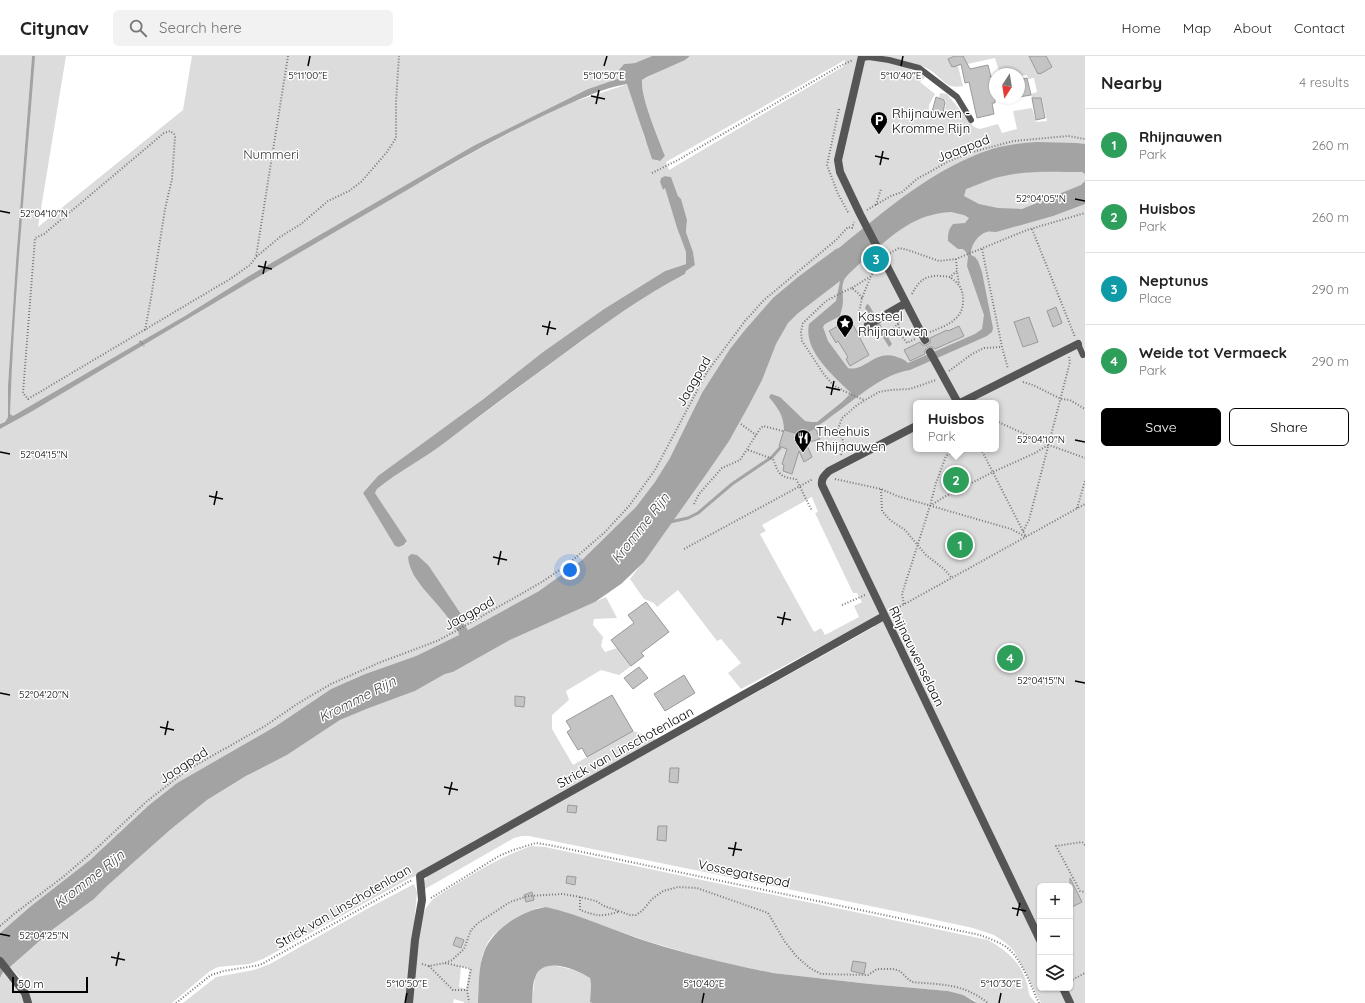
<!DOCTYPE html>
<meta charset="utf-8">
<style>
:root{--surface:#fff;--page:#f2f2f2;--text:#222;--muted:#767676;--line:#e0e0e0;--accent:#000}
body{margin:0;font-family:Quicksand,sans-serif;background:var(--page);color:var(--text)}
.controls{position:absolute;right:12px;bottom:12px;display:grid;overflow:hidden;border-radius:6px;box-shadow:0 1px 3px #0004}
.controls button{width:36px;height:36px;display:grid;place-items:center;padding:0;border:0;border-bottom:1px solid var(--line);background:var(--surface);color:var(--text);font:20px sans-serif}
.compass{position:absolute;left:989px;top:12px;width:36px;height:36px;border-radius:50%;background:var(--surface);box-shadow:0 1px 3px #0004;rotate:192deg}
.scale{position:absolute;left:12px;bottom:10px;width:76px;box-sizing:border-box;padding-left:4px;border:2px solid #000;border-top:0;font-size:11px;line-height:14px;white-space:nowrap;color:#000;-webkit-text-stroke:3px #fff;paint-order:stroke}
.you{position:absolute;left:570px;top:514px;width:14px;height:14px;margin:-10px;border:3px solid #fff;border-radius:50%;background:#1a73e8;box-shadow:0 0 0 6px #1a73e833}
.badge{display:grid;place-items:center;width:26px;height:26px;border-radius:50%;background:var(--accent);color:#fff;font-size:13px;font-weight:700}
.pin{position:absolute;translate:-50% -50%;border:2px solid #fff;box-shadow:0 1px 4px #0006}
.popup{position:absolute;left:913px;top:344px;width:86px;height:52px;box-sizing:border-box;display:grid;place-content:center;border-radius:6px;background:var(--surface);filter:drop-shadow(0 1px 3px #0005);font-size:13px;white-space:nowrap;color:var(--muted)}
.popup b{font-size:15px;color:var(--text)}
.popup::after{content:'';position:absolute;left:50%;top:100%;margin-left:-8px;border:8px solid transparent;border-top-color:var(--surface)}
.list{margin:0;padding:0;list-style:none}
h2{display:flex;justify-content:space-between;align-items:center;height:52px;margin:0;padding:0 16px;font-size:17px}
h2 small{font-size:13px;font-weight:400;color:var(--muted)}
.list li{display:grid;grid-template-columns:26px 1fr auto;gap:12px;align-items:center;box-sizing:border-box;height:72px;padding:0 16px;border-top:1px solid var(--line)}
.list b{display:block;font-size:15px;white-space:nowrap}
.list p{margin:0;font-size:13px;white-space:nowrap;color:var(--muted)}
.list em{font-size:13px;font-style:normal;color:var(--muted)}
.actions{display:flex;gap:8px;padding:12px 16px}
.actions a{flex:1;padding:9px 0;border:1px solid var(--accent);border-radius:6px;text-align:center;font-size:14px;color:var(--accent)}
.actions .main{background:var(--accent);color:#fff}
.icon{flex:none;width:22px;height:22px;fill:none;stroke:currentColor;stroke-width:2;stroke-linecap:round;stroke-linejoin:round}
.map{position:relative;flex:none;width:1085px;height:947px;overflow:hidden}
header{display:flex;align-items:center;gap:24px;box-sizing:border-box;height:56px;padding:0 20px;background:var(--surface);border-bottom:1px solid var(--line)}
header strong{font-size:19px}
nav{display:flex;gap:22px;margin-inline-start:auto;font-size:14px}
.search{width:280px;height:36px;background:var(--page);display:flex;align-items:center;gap:10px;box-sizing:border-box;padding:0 14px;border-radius:6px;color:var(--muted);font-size:15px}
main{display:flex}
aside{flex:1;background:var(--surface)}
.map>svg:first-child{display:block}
</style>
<header>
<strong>Citynav</strong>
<div class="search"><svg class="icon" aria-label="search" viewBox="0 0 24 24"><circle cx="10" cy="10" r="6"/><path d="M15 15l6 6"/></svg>Search here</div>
<nav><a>Home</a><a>Map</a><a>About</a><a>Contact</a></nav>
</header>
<main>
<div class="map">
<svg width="1085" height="947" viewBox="0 0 1085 947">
<rect width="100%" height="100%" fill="#fff"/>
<!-- green -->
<path fill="#dcdcdc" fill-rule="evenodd" d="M0,0H32L16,205L8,329V361L5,366L0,368Z
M34,0H66L38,171L183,54L192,0H652L635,7L624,8L620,22L588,33L475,89L16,362H11L9,358L15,237Z
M690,0H872L906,11L925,21L920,26L935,38L929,49V57L935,60L942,62L946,49H945L946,45L939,42L940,37L947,38L974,71L980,73L998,68L1002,77L1017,73L1013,55L1032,52L1036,66L1047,65L1042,44L1032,45L1031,38L1037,36L1034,22L1028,23L1027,19L1019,20V18H1009L1008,17L1000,18L995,2L958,10L963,30C944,34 943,21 928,13C915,6 897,4 882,0H1085V947H1041L1014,895L1006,887L994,879L973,872L904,857L529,780H522L514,782L425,833C423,826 425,822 430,818L874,571L870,564L741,633L728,617L741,607L721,583L717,585L678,534L657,551L654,547L644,543L630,523L643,506L614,473L582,504L539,535L468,574L466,572L461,558L429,510L408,501C409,526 443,549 453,570L458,575L459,579L416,600L365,618L331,633L276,670L177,727L149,749L90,804L31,850L0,877V373L31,356L262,217L470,98L524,69L570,47L628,28L641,68L644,81L657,105L662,103L665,100C658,81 641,43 642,24ZM845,4L844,10L669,114L666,106ZM665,120L671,121L687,164L686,176L693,196L695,209L686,215L685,218C647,237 611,264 576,289C533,321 490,352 447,385C425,402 399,415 377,433L375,437L407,485L405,489L399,491L395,490L363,437L543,296L604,253L665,215L686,208V196L677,172L665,131L663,134L660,126L661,122ZM916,347H996V393H916ZM812,441L818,456L815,457L853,537H857L862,546L854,550L859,561L825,579L821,572L814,576L760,478L766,475L762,469ZM1040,830H1070V932H1040Z
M606,541L617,562L594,563L593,569L603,581L601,590L605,596L617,592L631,610L619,619L601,614L566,635L569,644L552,659V673L573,709L633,675L654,682L657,685L419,819L410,822L263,903L249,908L218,911L210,915L172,947H32L22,924L10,911L52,874L94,843L107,830L170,774L207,744L246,720L287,699L340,664L369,652L415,635L445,618L453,616L510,584Z
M531,790L545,791L988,884C1006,894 1022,907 1027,928C1030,939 1027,938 1036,947H977L974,944L948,935L870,928L773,917L758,914L711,904L650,886L564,856L546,851L537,852L521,859L494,878L488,886L482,900L479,923L478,947H464V946L454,943L453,947H412L417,892L422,861L426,852L432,844L439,839C469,820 497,802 531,790ZM461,911L470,912L466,933L459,931Z
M414,828L417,836L407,947H183L216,921L254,914L270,908L365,854Z
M550,909C564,911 578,914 590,922L591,929L590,946L592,947H532L535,921L541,912Z
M4,914L22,937L26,947H0V922Z"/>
<!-- water -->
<path fill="#a3a3a3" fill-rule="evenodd" d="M32,0H35C26,119 14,238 10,358L13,360L185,260L249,220L475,89L588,33L620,22L619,14L624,8L635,7L652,0H690L685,4L647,21L642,24C641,43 658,81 665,100L660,105L652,103L627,28C602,32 571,47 547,58C500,80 454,106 409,133C282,206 157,281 31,356L0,373V368L5,366L8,361V329L16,205Z
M1037,86L1076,87L1085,88V118L1082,116C1057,116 1029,114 1004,120C991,122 978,129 966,133L964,140L979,148L998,152L1022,153L1081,129L1085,125V148L1053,160L996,176C993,176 989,175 987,176C978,178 970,190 971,199L975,201L978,205L982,216L993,272L992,276L987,280L910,314C882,318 856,343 833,359C823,367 813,373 802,379L784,374C784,359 777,351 769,341L771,338L780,341L805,365L811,366H817L842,346L851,337C834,320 803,295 809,268L836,245L840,225L797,258L788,267L776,288L762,324L749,349L729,385L707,417L644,506L621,528L595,546L510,584L453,616L445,618L415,635L369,652L340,664L287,699L246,720L207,744L170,774L107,830L94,843L52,874L10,911L4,914L0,922V877L31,850L90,804L149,749L177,727L276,670L331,633L365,618L416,600L459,579L458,575L453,570C443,549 409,526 408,501L411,498L417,499L429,510L461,558L464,568L468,574L539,535L582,504L636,451L655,426L670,402L702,337L730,293L745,274L773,242L798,221L836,193L839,192C886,154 933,112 992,93C1006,89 1022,87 1037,86ZM951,156L964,159L969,162L965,167L953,168C948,174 948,178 948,185L958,193H963L966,196L968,200L967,210L984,259L982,273L975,278L908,307C904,303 900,302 894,300C874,295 864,316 848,312L828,285L823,271L825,268L840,260C841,255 843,250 843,244C843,237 841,231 844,224C847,218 861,207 866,202C893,179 913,158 951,156Z
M665,120L671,121L678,140L681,143L687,164L686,176L693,196L695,209L686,215L685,218C644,239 606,267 569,294C528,324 487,354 447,385C425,402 399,415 377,433L375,437L407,485L404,489L399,491L395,490L363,437L378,420L482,344L543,296L604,253L665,215L686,208V196L677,172L665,132L663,134L660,126L661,122Z
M867,248L869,249L892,288L889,291L865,252Z
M546,851C581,859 615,875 649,886C690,899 732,909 773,917L870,928L948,935L963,939L977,947H592L590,946L591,929L590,922C576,913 542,899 535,922C532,929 533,939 532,947H478C480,910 477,888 511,865C522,858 532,853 546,851Z"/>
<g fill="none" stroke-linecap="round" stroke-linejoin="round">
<!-- stream -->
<path stroke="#a3a3a3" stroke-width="3" d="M670,466L688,462L698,457L732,428L772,401L780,392"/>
</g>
<!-- building -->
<path fill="#c4c4c4" stroke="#999" d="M955,0H963L970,13L988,9L991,21L995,20V47H992L994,58L977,62L969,26L965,27L961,8L954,11V10L952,11L948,3Z
M1029,0H1046L1052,11L1040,18V17L1038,18Z
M1027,22L1031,39L1019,41V24Z
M936,41L944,44V45L945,46L943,57L941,56V58L932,56Z
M1032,42H1041L1045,62L1036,64Z
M1056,251L1062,267L1053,271L1047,255Z
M1029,261L1038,286L1023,291L1014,266Z
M850,263L869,299L850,310L846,303L848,301L838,285L836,287L829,275Z
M959,270L964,280L935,293L932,291H928L925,294V298L910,305L904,294L920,286L922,289H927L930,287V282L947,274L948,275Z
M815,372L820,383L806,387L812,401L804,406L799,395L792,418L783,415L784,409L782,408L787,393L779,390L784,374L802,379Z
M646,546L669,576L641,597L644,600L631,610L611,584L634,567L628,559Z
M639,611L648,622L633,633L624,622Z
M684,619L695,637L665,655L654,638Z
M612,639L633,675L587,701L582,692L578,694L567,676L571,673L566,665Z
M515,640L525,641L524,651L515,650Z
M670,712H679L678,727L669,726Z
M568,749L577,750L576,757L567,756Z
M658,770H667L666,785L657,784Z
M567,820L576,821L575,829L566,827Z
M1070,822L1082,846L1070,852Z
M532,836L534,844L526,846L524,839Z
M456,881L464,884L461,892L453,889Z
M853,905L866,907L864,918L851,915Z"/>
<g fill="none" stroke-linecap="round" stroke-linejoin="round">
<!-- path -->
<path stroke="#777" stroke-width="2" stroke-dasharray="1 2" stroke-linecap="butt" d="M288,0L256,201L280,181L301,168L328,145L349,135L361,126L387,96L396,82V46L399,0
M839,53L827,109L838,138L849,158
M652,117L678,104L838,11L853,4
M876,149L881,133
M867,154L891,140L902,136L917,123L949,105L972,96L1014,85L1068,80L1085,83
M1032,173L1075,281
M982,193L1002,291L1008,313
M890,197L899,192L908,194L939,205L956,203L1027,174L1085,157
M956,203L957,215
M852,232L871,220L877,211
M912,238C921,220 930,218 950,221L957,215L959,228
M862,242L859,238L852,232L845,235L826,245L803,267L801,276L802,285L823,317L833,329L846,336L864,344
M863,263L859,257L862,242L871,220
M898,267L890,277L900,278L907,287L915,283
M145,274L151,242L165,153L172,123L175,81L174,78L170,75L164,77L44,178L35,182L23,337L28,343L230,223L250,209L256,201
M872,276L880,279L890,277
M930,276C945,270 964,264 963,244C963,232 959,228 950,221
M900,278L898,267L901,260
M140,285L144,290
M949,315L972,298L984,292L1002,291
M1023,326L1033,329L1061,343L1070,344L1085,353
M996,365L1049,389L1085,402
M741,368L756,379
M981,393L1026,481
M748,394L773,403C779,418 779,421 796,423L812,455
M841,399C844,388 844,384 838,373L842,362L848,357L857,349L879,336L890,334L910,333L936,324
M835,423L881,433L897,440L1011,473L1026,481
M881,433L882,455L890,464L905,474L926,499L944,513L952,522
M694,448L699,438L722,412L740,404L760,373L763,370L783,375
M930,450L944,441L993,416L1035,397L1048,389
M1077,452L1085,425
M1023,475L1029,464L1070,306L1069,301
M684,493L813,423
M904,548L902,538L930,450L936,427L946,400C951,396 960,397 967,393
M842,549L865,539
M892,555L1085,448
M1085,789L1082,786L1056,790L1080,835L1085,836
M580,841V854C597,860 600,861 618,856
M431,842L499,800L513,794L536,787L549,789L980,879C990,883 1003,887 1011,895C1022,906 1032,932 1039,947
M0,870L14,858L63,821L98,791L146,746L187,714L265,670L297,648L331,628L381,606L437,585L454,576L542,526L567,509L605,476L629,450L655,414L707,316L745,265L764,244L836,184L848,171L852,172L854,166
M445,907L471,913L467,934L469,946
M422,908L429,910L445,907L452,904L464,893L471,874L478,867L510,846L528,840L563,838L580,841L596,845L604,850L619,855L630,859H636L642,855L652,843L663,835L678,831L697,832L768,857L785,886L797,901L810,912L821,918L868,919L877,913H893L900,915L908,923L912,926C943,929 962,927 988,947
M429,910L453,934H467
M1070,925L1085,917
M176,947L211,919L224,915L260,909L412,824"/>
<!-- lane -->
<path stroke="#555" stroke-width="6" d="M862,2L869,1L889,4L919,12L957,41L971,64
M1078,288L1083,299"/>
<!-- street -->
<path stroke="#555" stroke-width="8" d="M862,0L838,104L840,116L860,158L925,284
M868,269L906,247
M930,296L958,347
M960,347L1078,288
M916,370L829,415C824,420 821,423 822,429L1040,884
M0,905L25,937L28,947
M1063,932L1070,947
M409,947L415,884L422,844L420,820L884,560"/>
</g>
<!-- ticks -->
<path fill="none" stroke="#000" stroke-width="1.5" d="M308,10L310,0M604,10L607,0M901,10L903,0M591,40L605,43M596,48L599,34M875,100L889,103M880,109L883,95M1075,143L1085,145M0,155L10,157M258,210L272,213M263,218L266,205M542,270L556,273M547,279L550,265M826,331L840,334M831,339L834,325M1075,384L1085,386M0,396L10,398M209,440L223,443M214,449L217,435M493,501L507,504M498,509L501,495M777,561L791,564M782,569L785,556M1075,625L1085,627M0,637L10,639M160,671L174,674M165,679L168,665M444,731L458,734M449,739L452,726M728,792L742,794M733,800L736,786M1012,852L1026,855M1017,860L1020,847M0,878L10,880M111,901L125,904M116,910L119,896M405,947L407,937M702,947L704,937M999,947L1001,937"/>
<!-- icons -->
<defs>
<g id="parking-pin" transform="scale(0.9)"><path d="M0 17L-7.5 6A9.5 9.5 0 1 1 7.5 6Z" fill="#000" stroke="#fff"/><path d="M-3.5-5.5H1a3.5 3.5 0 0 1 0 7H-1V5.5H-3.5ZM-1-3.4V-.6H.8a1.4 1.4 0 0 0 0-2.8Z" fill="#fff"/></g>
<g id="sight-pin" transform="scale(0.9)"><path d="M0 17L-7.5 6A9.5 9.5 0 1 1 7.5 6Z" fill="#000" stroke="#fff"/><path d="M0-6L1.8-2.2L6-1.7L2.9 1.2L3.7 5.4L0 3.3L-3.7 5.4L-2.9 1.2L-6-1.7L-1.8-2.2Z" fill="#fff"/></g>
<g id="restaurant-pin" transform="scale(0.9)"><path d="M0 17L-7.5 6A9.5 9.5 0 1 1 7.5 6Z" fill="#000" stroke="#fff"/><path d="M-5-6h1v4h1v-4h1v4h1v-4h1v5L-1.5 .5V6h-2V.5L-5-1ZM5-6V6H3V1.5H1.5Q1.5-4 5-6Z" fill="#fff"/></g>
</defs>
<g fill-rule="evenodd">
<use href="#parking-pin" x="879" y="64"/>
<use href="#sight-pin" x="845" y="267"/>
<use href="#restaurant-pin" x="803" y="382"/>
</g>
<g text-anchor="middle" stroke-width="3" stroke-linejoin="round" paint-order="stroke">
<!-- poi labels -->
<g font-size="13" fill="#000" stroke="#fff" text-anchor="start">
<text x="892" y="62">Rhijnauwen -<tspan x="892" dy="15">Kromme Rijn</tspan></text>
<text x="858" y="265">Kasteel<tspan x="858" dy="15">Rhijnauwen</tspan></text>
<text x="816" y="380">Theehuis<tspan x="816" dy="15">Rhijnauwen</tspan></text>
</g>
<!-- street labels -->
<g font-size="13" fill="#000" stroke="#fff">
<text transform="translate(963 92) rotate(-21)" y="5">Jaagpad</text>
<text transform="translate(693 325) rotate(-60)" y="5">Jaagpad</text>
<text transform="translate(469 557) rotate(-29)" y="5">Jaagpad</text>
<text transform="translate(917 600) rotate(64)" y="5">Rhijnauwenselaan</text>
<text transform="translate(625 691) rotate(-29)" y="5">Strick van Linschotenlaan</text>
<text transform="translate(183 709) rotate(-33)" y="5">Jaagpad</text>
<text transform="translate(744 817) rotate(12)" y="5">Vossegatsepad</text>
<text transform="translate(343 850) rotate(-30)" y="5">Strick van Linschotenlaan</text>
</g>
<!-- park labels -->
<g font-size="13" fill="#333" stroke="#fff">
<text x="271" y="103">Nummeri</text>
</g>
<!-- water labels -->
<g font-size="14" font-style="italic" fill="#444" stroke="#fff">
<text transform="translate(640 472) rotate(-52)" y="5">Kromme Rijn</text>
<text transform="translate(357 643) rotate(-27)" y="5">Kromme Rijn</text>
<text transform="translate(89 823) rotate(-38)" y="5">Kromme Rijn</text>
</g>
</g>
<g font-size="10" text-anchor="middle" fill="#000" stroke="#fff" stroke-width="3" stroke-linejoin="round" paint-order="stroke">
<text x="308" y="23">5°11'00"E</text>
<text x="604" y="23">5°10'50"E</text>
<text x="901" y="23">5°10'40"E</text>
<text x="1041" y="146">52°04'05"N</text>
<text x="44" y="161">52°04'10"N</text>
<text x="1041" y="387">52°04'10"N</text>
<text x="44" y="402">52°04'15"N</text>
<text x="1041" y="628">52°04'15"N</text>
<text x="44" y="642">52°04'20"N</text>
<text x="44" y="883">52°04'25"N</text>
<text x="407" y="931">5°10'50"E</text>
<text x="704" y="931">5°10'40"E</text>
<text x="1001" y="931">5°10'30"E</text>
</g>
</svg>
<div class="controls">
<button>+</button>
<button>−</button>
<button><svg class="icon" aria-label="layers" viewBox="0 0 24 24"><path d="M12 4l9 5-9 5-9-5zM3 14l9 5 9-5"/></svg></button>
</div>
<svg class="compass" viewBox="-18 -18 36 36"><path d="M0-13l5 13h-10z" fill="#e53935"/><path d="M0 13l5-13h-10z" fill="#767676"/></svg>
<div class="scale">50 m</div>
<div class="you"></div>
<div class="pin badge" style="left:960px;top:489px;background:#2e9e5b">1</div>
<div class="pin badge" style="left:956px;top:424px;background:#2e9e5b">2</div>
<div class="popup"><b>Huisbos</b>Park</div>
<div class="pin badge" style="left:876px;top:203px;background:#0f9aa8">3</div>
<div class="pin badge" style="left:1010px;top:602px;background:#2e9e5b">4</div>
</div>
<aside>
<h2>Nearby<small>4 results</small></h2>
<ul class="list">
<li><span class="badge" style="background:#2e9e5b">1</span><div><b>Rhijnauwen</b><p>Park</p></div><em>260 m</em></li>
<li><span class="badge" style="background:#2e9e5b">2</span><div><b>Huisbos</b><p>Park</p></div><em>260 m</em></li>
<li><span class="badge" style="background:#0f9aa8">3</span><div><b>Neptunus</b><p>Place</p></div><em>290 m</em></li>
<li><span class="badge" style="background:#2e9e5b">4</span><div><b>Weide tot Vermaeck</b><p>Park</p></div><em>290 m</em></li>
</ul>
<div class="actions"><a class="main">Save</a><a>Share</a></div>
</aside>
</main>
